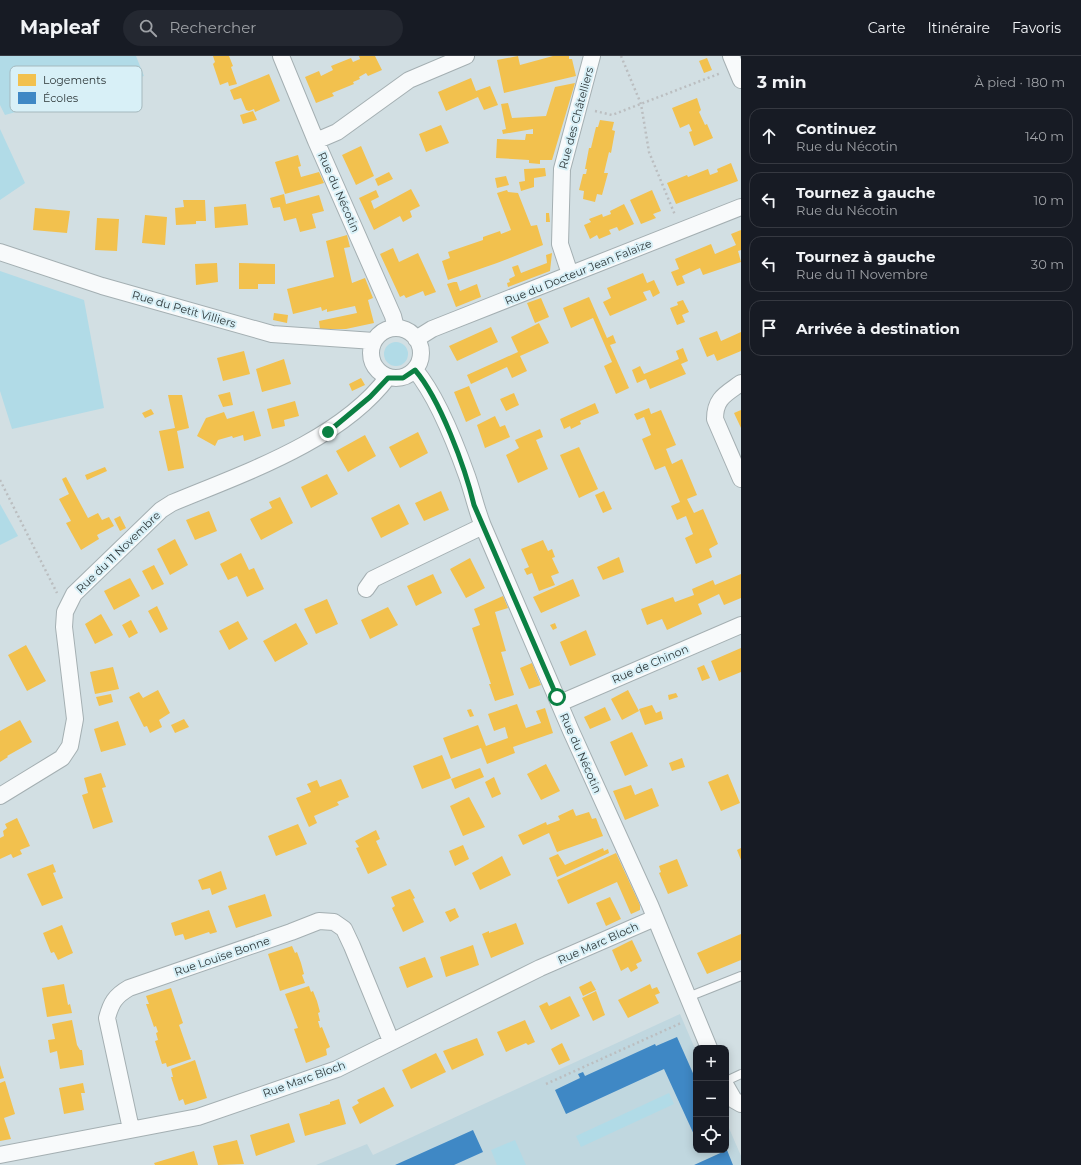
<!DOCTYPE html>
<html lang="fr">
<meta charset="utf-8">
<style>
:root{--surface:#171b24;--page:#242831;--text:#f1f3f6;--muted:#9ea1a6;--line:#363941}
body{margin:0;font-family:Montserrat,sans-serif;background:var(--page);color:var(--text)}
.controls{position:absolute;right:12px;bottom:12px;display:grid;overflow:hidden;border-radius:8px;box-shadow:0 2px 10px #0003}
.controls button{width:36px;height:36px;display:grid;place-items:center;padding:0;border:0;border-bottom:1px solid var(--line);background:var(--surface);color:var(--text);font:20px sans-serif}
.stop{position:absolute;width:12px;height:12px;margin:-9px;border:3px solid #0b8043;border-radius:50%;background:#fff}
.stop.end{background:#0b8043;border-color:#fff;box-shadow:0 1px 4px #0008}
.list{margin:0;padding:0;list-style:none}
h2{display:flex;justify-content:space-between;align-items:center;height:52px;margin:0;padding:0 16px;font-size:17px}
h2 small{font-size:13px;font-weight:400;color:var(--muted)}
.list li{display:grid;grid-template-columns:26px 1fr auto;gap:12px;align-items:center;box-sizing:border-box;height:56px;margin:0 8px 8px;padding:0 8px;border:1px solid var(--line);border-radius:12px}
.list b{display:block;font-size:15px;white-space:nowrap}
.list p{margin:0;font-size:13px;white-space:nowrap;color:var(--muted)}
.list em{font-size:13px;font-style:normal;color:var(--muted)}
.icon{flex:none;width:22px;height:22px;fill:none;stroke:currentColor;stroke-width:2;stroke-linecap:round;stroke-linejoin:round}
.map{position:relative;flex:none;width:741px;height:1109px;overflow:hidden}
header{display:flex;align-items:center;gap:24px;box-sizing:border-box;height:56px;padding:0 20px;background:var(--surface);border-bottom:1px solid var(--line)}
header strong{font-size:19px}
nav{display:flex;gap:22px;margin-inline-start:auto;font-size:14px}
.search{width:280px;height:36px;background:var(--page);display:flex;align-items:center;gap:10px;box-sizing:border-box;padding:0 14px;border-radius:22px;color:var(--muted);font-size:15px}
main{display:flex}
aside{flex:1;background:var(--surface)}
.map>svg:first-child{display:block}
</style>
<header>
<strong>Mapleaf</strong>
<div class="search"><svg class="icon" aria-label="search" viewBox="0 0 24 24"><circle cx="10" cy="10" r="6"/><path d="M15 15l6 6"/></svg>Rechercher</div>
<nav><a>Carte</a><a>Itinéraire</a><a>Favoris</a></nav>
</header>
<main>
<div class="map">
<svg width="741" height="1109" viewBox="0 0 741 1109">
<rect width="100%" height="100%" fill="#d2dfe3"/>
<!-- built -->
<path fill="#c0d7df" d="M680,958L696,995V1094H726V1065L741,1100V1109H316L367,1088L373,1099Z"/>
<!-- green -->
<path fill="#b1dbe7" d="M0,0H136L144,20L5,59L0,49Z
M0,73L25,127L0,144Z
M0,215L84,244L104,352L12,373L0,335Z
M384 298a12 12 0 1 1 24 0a12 12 0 1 1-24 0Z
M0,448L18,480L0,489Z
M669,1037L674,1048L581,1091L576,1080Z
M515,1084L526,1109H497L491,1094Z"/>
<!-- homes -->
<path fill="#f2c14e" d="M213,0H229L233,10L231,11L237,28L229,30L228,26L220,29L213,8L215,6Z
M359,0H375L382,14L368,20L366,17L359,21L360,23L353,26L354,28L332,37L334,40L316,47L305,21L319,15L321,20L333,14L331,10L351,2L353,6L360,3Z
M518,0L520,9L553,0H569V3H572L576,20L504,37L497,4Z
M707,2L712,14L704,17L699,5Z
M269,18L280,45L255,56L254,53L249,55L246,54L241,42L234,44L230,34Z
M471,22L476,35L490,30L498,49L484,54L478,41L446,55L438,36Z
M575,27L552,104H540V108L529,107V104L496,102L497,83L525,84L526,78H533V73L503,78L502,74L506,73L501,48L508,47L512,62L546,60L555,31Z
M697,42L701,54L699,56L705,69L707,68L713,82L694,90L689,76L692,75L689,68L680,72L672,52Z
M253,55L257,64L243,68L240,59Z
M600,64L614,66L612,74L615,75L611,97L609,96L604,117H608L602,139L597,138L595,146L583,143L584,135L579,134L583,118H586L587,113H585L589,92H591L596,71H598Z
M441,69L449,87L426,96L419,78Z
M361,90L374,120L356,129L342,99Z
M298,99L301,110L298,111L301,121L319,116L324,127L285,138L275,106Z
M731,107L738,125L676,148L667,127L687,119L688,121L708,113L710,119L718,116L717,113Z
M545,112L546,120L534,122V131L521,135L519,126L525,125L524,113Z
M389,116L393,123L378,130L375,123Z
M506,120L509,129L497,132L495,122Z
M411,133L420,150L410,155L412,161L403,166L400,160L374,174L359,142L376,134L379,141L371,145L374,153Z
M507,134L508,136L518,137L531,170L537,169L543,189L497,207L448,224L442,205L450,202L448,196L483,184V181L500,175L501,178L511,174L497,137Z
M652,134L661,155L653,158L656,162L641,168L630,144Z
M284,138L286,148L319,139L324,155L312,158L316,172L300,176L296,162L284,165L280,151L273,152L270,142Z
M183,144H205L206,165H196V168L176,169L175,152L184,151Z
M246,148L248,169L215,172L214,151Z
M624,148L634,168L619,175L617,171L609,174L611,178L599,183L597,179L590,183L584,169L591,166L589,163L602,158L603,161L611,158L610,155Z
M35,152L70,155L67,177L33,174Z
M546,157H549L550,166H546Z
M145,159L167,161L165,189L142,187Z
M97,162L119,163L117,195L95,194Z
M741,174V194L738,195L741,206L703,219L700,212L682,220L685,227L677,230L671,216L679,213L675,203L711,188L715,198L736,189L731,178Z
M347,179L350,191L344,192L352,227L365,222L373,242L368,244L374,267L346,273H320L319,265L357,257L355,250L327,256V253L322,255L321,251L293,258L287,233L334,221L326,185Z
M393,192L399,206L418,197L436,236L425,240L423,235L406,242L404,239L400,241L380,198Z
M552,197L550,215L508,231L507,227L510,226L509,223L515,220L512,211L518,209L521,217L547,207L546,199Z
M217,207L218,226L196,229L195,208Z
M239,207L275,208V228H258V233H239Z
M643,217L647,227L654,224L660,237L653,241L650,234L643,236L647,244L610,260L603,246L611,242L607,232Z
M454,226H457L460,235L477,228L481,241L456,251L447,228Z
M589,241L607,282L613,279L616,287L610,289L629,332L616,338L604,310L612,306L593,262L571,272L563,252Z
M541,242L549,261L535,267L527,247Z
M683,244L689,256L682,259L685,266L677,269L670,252L678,249L677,246Z
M274,257L288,259L287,267L273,264Z
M539,267L549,287L520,300L527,315L512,322L507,311L471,328L467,319L518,296L511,281Z
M491,271L498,286L457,305L449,290Z
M717,275L721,285L741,276V295L717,305L714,298L707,301L699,282Z
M683,292L688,305L681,308L686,318L650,333L646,323L637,327L632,314L640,310L644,318L661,311L679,303L676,295Z
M244,295L250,318L223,325L217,302Z
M284,303L291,328L262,336L256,313Z
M361,322L365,329L352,335L349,328Z
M469,330L481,359L466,366L454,336Z
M230,336L233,349L223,351L218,339Z
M514,337L519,349L506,355L500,343Z
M168,339H182L189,372L177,375L184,412L168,415L159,375L175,372Z
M295,345L299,360L284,364L285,370L272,373L267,353Z
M595,347L599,357L580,365L581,368L571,373L570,370L564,373L560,363Z
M649,352L651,358L661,354L676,389L666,393L672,408L682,403L697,439L687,443L694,457L703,453L718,488L709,493L712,501L696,508L685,482L693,478L686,460L677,464L671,450L680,446L665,410L655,414L652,407L642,383L651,379L644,361L637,364L634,358Z
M151,353L154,358L145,362L142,357Z
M741,354V372L734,357Z
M254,355L261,380L244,385L243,379L233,382L232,380L218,384L215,390L197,380L206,362L224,356L227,363Z
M495,360L500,371L505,369L510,381L485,392L477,369Z
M540,373L543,381L536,384L548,413L518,427L506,399L519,392L515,384Z
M418,376L428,397L400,412L389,391Z
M365,379L376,400L348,416L336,395Z
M579,391L598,433L579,442L560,399Z
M105,411L107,415L87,424L85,419Z
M327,418L338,438L311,452L301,431Z
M66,421L88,462L98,457L102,464L109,461L114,470L97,479L99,483L81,494L66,467L71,465L59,443L69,438L62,423Z
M441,435L449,454L424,465L415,447Z
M604,435L612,453L603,457L595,439Z
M280,441L293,467L261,484L250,463L272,452L269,446Z
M399,448L409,468L381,482L371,462Z
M209,455L217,475L195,484L186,464Z
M120,460L126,472L120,475L114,463Z
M175,483L188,509L170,519L157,493Z
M543,484L548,495L552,493L555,501L552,502L559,517L551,520L555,529L539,535L532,517L527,519L524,513L529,511L521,493Z
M241,497L249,514L254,512L264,533L247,541L237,520L228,524L220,508Z
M619,501L624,516L603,524L597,511Z
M470,502L485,532L466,542L450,513Z
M154,509L164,528L152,534L142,515Z
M433,518L442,537L416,550L407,530Z
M741,518V542L724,549L719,538L698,548L702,558L667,574L662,563L647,569L641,553L673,541L675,546L694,539L692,533L713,524L715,529Z
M130,522L140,540L114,554L104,535Z
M573,523L580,540L541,557L533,541Z
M503,540L508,552L495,556L506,595L501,596L514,639L495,645L489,628H491L472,572L480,569L474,553Z
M327,543L338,568L316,578L304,553Z
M157,550L168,573L160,577L148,555Z
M388,551L398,569L370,583L361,564Z
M101,558L113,579L95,588L85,568Z
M131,564L138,577L129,582L122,569Z
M238,565L248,583L229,594L219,575Z
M296,567L308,588L275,606L263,585Z
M555,567L557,572L553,574L550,569Z
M586,574L596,599L570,610L560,586Z
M26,589L46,625L27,635L8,599Z
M741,592V616L719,625L711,605Z
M532,607L541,629L529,633L520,612Z
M704,609L710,622L702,625L697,612Z
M113,611L119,633L95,638L90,616Z
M158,634L170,657L159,664L162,671L150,677L147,670L144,671L129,641L139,636L143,642Z
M628,634L639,655L622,664L611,643Z
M676,637L678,641L669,644L668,639Z
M111,638L113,646L99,650L96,641Z
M517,648L526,672L541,667L536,655L545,652L553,677L513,691L515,697L487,708L481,692L451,703L443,682L478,669L486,690L508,682L505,671L494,675L488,658Z
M652,649L656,657L661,655L663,663L645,669L639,653Z
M605,651L611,664L590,673L584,661Z
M471,653L474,660L470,661L467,654Z
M184,663L189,671L175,677L171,669Z
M20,664L32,686L7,700L8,701L0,706V675Z
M118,665L126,689L101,696L94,673Z
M632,676L648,710L625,720L610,686Z
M442,699L451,722L422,733L413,710Z
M682,702L685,711L672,715L669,707Z
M546,708L560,735L541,744L527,718Z
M480,712L484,721L455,733L451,723Z
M101,717L106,731L102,732L113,766L93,773L82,739L88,737L84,722Z
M728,718L740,747L721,755L708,726Z
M494,721L501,738L492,742L485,726Z
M341,723L349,741L337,746L339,749L314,760L317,767L309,771L296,742L311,736L307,728L317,724L320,731Z
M631,729L635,739L652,732L659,750L625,764L613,735Z
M469,741L485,771L463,780L450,750Z
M573,753L576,760L589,756L592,763L596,762L603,780L557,796L549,777L523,789L518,779L546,766L547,769L560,764L558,760Z
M17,762L30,790L20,794L22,798L13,802L11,798L0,803V782L4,780L3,775L7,772L5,768Z
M298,768L307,788L276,800L268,780Z
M376,774L380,783L376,785L387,809L368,818L356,792L359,791L355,785Z
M463,789L469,803L455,810L449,795Z
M603,792L604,795L608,793L609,797L557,821L549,802L558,798L565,809Z
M741,792V804L737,794Z
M616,797L640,849V854L631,858L617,826L568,848L557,824Z
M502,800L511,819L480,834L472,817Z
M677,803L688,830L668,838L659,817L661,816L659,810Z
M53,808L56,816L53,817L63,842L42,850L27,818Z
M221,815L227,833L212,839L210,832L202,834L198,824Z
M410,833L415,842L413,843L424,866L403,876L392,852L395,850L391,841Z
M265,838L272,860L236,872L228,850Z
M610,841L621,863L606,870L596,847Z
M455,852L459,861L450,866L445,856Z
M209,854L217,876L210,878L209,876L185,884L183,878L175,880L171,867Z
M516,867L524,888L491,902L482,878L489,875V877Z
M62,869L73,897L58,904L54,896L51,897L43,877Z
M741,878V904L707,918L697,897Z
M632,884L642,905L636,908L638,912L631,916L628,911L621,915L612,894Z
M473,889L479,909L446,921L440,901Z
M292,890L295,897L297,896L301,907L304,918L302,919L305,927L280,935L268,898Z
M425,901L433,921L407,932L399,911Z
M591,925L596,934L583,940L579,931Z
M64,928L68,949L70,948L72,957L47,961L42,932Z
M650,928L652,933L657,931L660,937L655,939L659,947L628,962L618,944Z
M309,930L311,936L313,935L317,945L320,956L318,957L320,965H318L320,972L322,971L330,991L326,993L327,999L306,1007L294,973L298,972L285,938Z
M171,932L183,967L179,969L191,1003L167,1011L166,1007L162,1008L155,985L158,984L156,977L158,976L156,970L154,971L146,948H149L146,940Z
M596,935L605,959L593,965L582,942Z
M570,940L580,960L551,974L539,950L547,946L549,950Z
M72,964L77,989L80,994H82L84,1009L60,1013L57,995L50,997L48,984L55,983L52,968Z
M525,964L535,986L528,989L526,987L506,996L497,976Z
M477,982L484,999L452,1014L443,995Z
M562,987L570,1004L559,1009L551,993Z
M436,997L446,1016L411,1033L402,1014Z
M195,1004L207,1042L185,1049L183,1043L179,1045L171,1021H173L171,1013Z
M0,1009L4,1022L0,1023Z
M5,1025L15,1058L4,1062L11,1083L0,1085V1027Z
M83,1027L85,1037H81L84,1054L64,1058L59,1032Z
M384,1031L394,1050L360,1068L352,1051L359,1047L357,1044Z
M339,1043L346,1068L305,1080L299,1058L330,1048V1046Z
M289,1067L295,1086L256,1100L250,1079Z
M237,1084L244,1108L218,1109L213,1090Z
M194,1095L198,1109H155L154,1107Z"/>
<!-- schools -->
<path fill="#3f88c5" d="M677,981L696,1024V1083L664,1013L566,1058L555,1034L580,1022L578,1018L583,1016L585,1020L655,988L656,990Z
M473,1074L483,1096L454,1109H395Z
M727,1094L733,1109H694Z"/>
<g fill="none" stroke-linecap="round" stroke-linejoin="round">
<!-- service casing -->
<g stroke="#a4afb2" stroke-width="10">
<path id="service" d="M688,941L741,920
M726,1025L741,1018"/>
</g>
<!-- minor casing -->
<g stroke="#a4afb2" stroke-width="18">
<path id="minor" d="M281,0L316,85L393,260L396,272
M731,0L741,24
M316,85L337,76L409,24L466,0
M0,196L102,230L272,278L374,285
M570,218L560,188L562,113L592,0
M371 297a25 25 0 1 1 50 0a25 25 0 1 1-50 0Z
M416,283L432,273L741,151
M415,314C436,339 456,389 467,420C473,437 476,453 483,470L571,675L650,849L709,992
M741,327C726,338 715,342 715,363L741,423
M366,533L373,523L483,470
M560,647L741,569
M0,740L62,702L70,690L75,663L64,571L65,556L74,538L161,454L172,447C244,417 340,385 388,321
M726,1030L734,1044L741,1048
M131,1073L107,962C111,947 115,940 129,932L291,876L319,865L334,866L344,873L352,890L391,985
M0,1099L198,1061L337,1013L540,912L655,862"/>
</g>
<!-- path -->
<path stroke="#bbbec0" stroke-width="2.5" stroke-dasharray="2 3" stroke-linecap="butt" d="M621,0L641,48L649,96L675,159
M595,55L612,59L721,17
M0,424L57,537
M546,1028L681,967"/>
<!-- service -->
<use href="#service" stroke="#f8fafb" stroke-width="8"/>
<!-- minor -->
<use href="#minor" stroke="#f8fafb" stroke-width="16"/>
</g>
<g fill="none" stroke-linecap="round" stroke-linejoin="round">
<!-- route -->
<path stroke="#0b8043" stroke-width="5" d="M328,376L370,341L388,322H403L415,314C440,343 465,411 474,449L557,641"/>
</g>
<g text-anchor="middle" stroke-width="4" stroke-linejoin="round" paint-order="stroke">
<!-- street labels -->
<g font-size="11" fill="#2e383a" stroke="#d8f0f7">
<text transform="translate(576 62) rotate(-75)" y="4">Rue des Châtelliers</text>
<text transform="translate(339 136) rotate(66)" y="4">Rue du Nécotin</text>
<text transform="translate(578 216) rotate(-22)" y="4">Rue du Docteur Jean Falaize</text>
<text transform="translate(184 253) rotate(16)" y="4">Rue du Petit Villiers</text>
<text transform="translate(118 496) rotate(-44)" y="4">Rue du 11 Novembre</text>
<text transform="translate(650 608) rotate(-23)" y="4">Rue de Chinon</text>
<text transform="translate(581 697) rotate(66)" y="4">Rue du Nécotin</text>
<text transform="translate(598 887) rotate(-24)" y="4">Rue Marc Bloch</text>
<text transform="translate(222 900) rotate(-19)" y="4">Rue Louise Bonne</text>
<text transform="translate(304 1023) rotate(-20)" y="4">Rue Marc Bloch</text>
</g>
</g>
<!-- legend -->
<rect x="10" y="10" width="132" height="46" rx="6" fill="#d8f0f7" stroke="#a5b9be" stroke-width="1"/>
<rect x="18" y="18" width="18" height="12" fill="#f2c14e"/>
<rect x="18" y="36" width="18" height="12" fill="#3f88c5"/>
<g font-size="11" fill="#2e383a">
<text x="43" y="28">Logements</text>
<text x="43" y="46">Écoles</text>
</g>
</svg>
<div class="controls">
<button>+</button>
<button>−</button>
<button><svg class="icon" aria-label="locate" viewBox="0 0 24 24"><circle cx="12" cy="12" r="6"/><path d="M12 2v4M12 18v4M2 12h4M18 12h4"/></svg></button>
</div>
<div class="stop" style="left:557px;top:641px"></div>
<div class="stop end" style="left:328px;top:376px"></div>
</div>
<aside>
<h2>3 min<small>À pied · 180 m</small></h2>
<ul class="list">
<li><svg class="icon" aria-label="ahead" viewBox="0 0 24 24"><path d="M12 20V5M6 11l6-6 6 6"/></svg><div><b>Continuez</b><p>Rue du Nécotin</p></div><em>140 m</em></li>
<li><svg class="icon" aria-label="left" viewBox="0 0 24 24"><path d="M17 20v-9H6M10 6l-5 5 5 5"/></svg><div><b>Tournez à gauche</b><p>Rue du Nécotin</p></div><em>10 m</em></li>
<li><svg class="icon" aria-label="left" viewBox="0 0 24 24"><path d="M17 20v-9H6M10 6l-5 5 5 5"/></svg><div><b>Tournez à gauche</b><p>Rue du 11 Novembre</p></div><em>30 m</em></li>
<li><svg class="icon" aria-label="arrive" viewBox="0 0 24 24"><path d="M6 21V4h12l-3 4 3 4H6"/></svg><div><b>Arrivée à destination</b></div></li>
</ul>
</aside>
</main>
